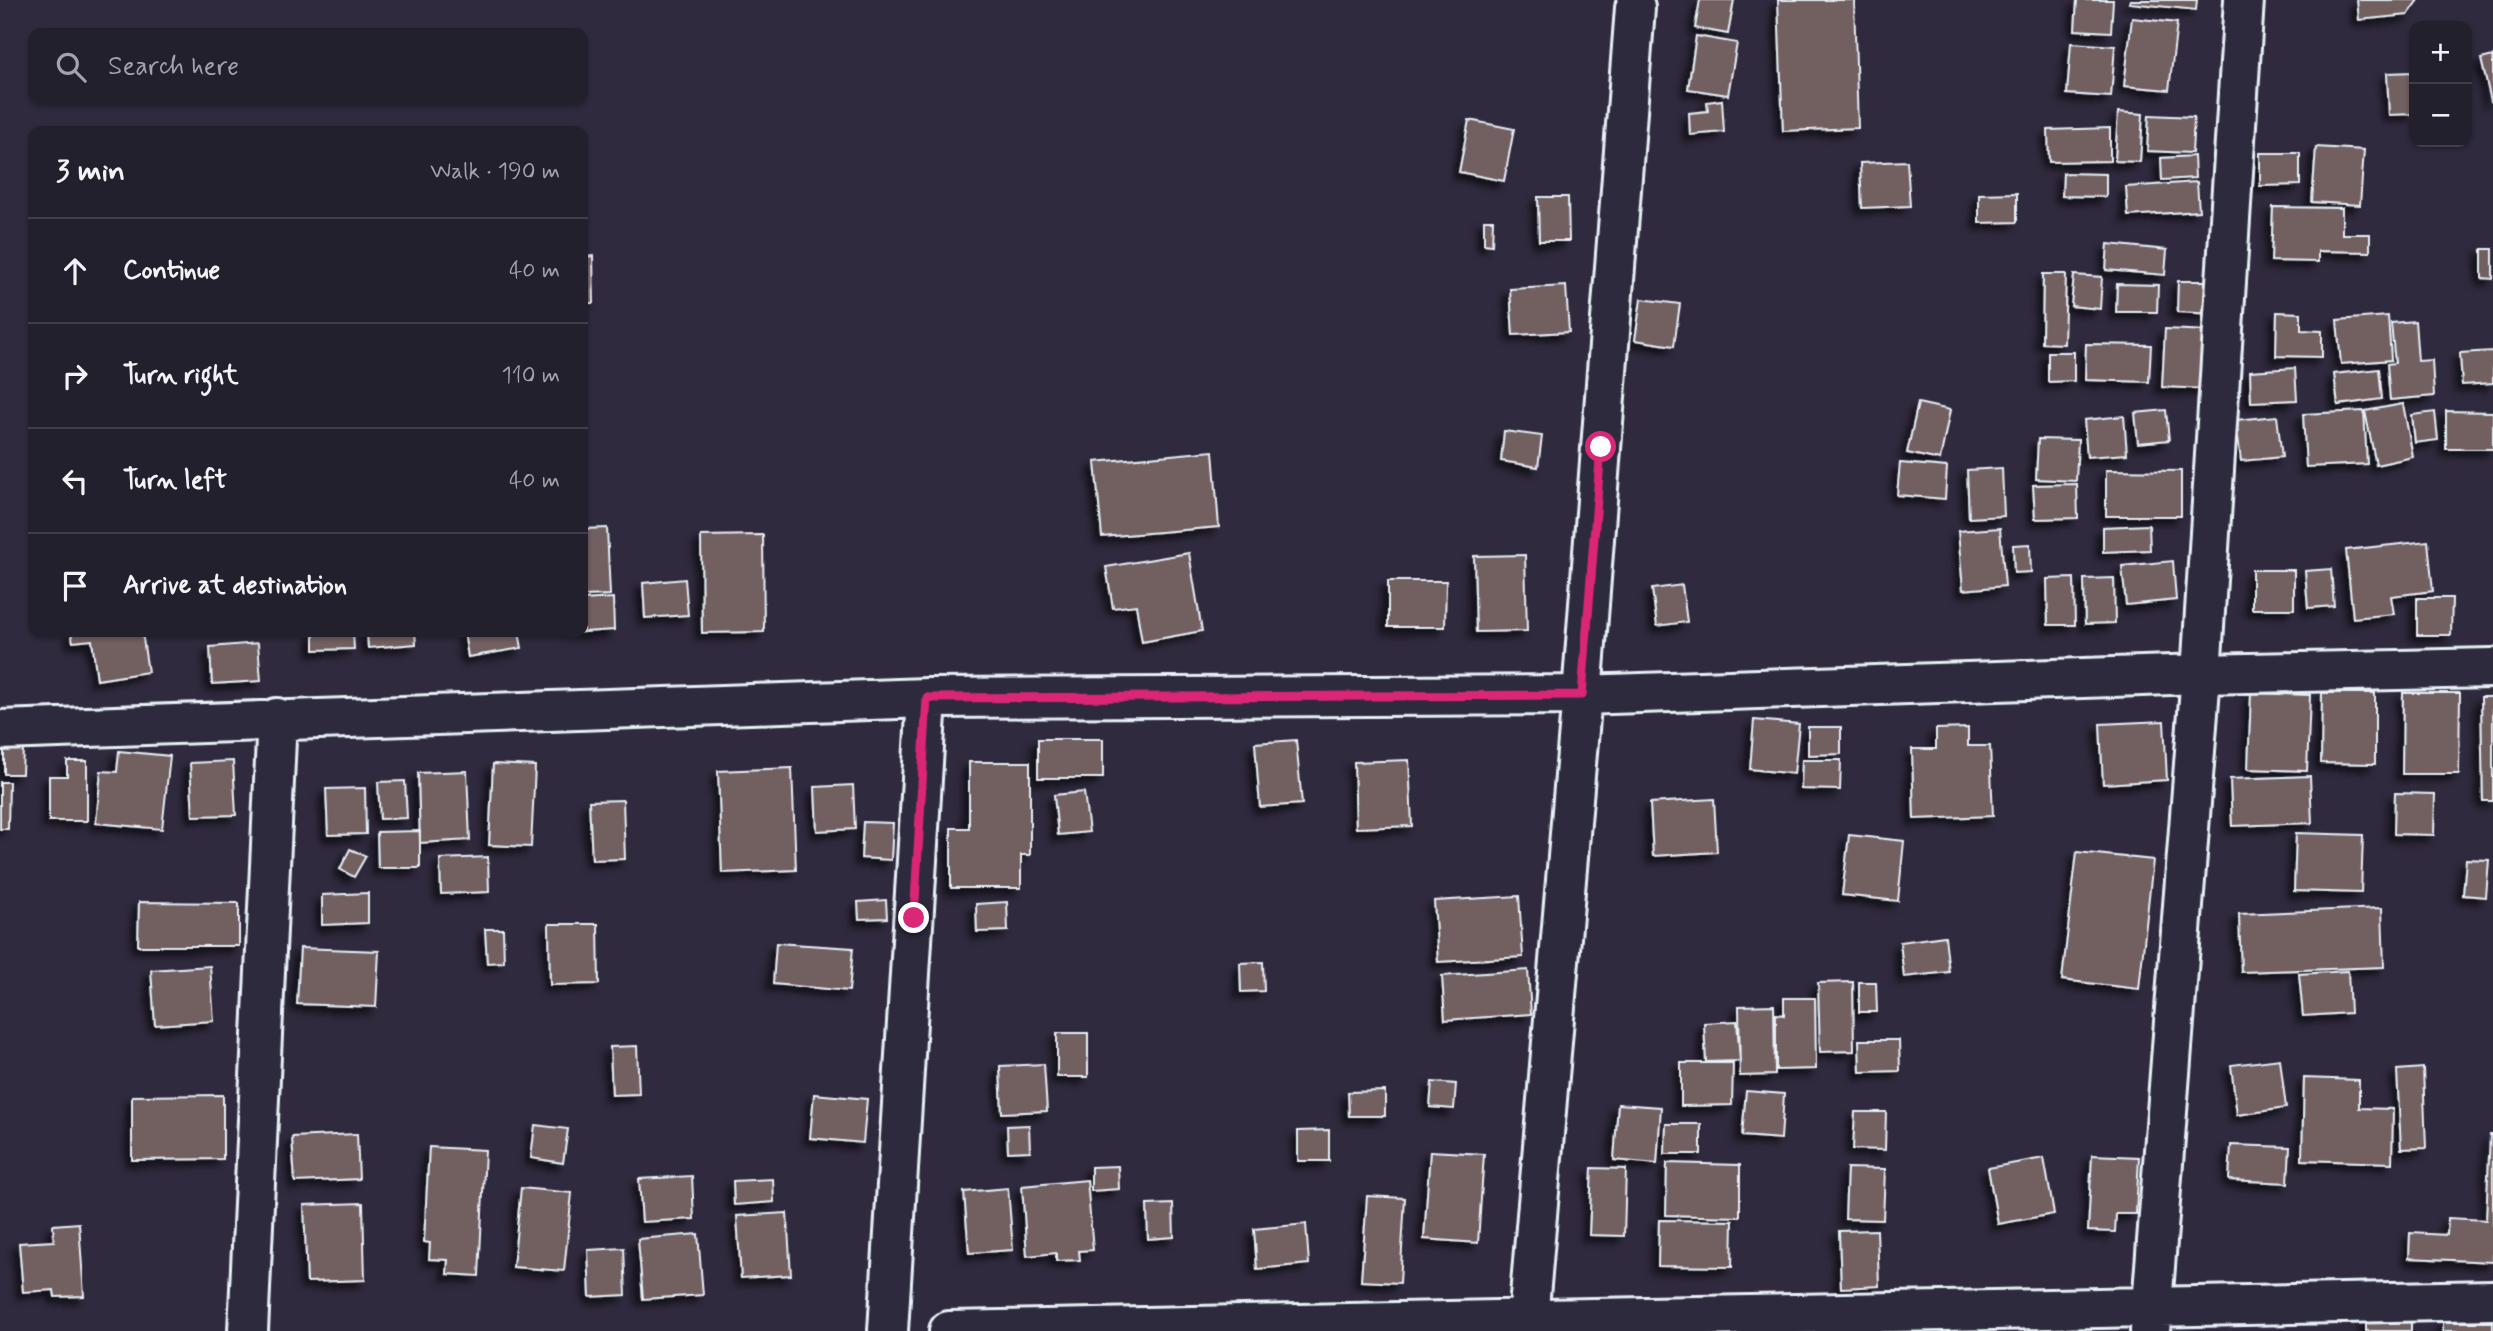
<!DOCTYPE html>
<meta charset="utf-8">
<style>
:root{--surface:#23202e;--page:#2b2836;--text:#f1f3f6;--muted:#a3a3aa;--line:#403e4a}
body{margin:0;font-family:Mynerve,sans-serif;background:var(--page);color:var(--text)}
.controls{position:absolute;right:21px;top:21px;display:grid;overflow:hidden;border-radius:14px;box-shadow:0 2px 5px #0004}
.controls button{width:63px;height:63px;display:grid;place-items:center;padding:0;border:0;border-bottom:2px solid var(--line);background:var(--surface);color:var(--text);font:35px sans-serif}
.stop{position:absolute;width:21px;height:21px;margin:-16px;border:5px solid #db2777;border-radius:50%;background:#fff}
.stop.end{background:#db2777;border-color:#fff;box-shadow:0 2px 7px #0008}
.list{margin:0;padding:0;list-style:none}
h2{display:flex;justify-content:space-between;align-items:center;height:91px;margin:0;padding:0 28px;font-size:30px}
h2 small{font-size:23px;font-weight:400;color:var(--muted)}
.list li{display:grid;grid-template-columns:46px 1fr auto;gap:21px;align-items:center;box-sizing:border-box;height:105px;padding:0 28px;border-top:2px solid var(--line)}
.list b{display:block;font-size:26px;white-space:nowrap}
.list em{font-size:23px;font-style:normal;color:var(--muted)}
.icon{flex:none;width:38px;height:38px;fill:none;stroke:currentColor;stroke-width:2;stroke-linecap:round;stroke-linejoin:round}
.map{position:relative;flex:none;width:2493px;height:1331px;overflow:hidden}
.search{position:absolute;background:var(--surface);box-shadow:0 2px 5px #0004;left:28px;top:28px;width:560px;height:77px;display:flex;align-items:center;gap:18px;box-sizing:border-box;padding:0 24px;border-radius:14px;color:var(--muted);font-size:26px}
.panel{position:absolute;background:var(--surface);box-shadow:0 2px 5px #0004;left:28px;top:126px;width:560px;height:511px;border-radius:14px}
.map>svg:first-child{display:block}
</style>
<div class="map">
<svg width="2493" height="1331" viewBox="0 0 2493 1331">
<defs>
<filter id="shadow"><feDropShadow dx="-6" dy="6" stdDeviation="3.5" flood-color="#0009"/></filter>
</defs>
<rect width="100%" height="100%" fill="#2f2a3d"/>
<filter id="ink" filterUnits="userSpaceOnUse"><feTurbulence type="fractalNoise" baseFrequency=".0143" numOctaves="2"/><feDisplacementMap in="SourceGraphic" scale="14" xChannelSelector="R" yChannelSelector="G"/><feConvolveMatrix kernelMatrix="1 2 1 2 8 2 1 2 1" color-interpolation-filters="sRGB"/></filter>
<g filter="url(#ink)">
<!-- building -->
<path fill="#725e5e" stroke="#e8f1f8" stroke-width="2" filter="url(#shadow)" d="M1700,0H1734L1728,34L1695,28Z
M1778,0H1854L1858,128L1783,131Z
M2077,0H2113L2111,32L2075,30Z
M2130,0H2197L2196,10L2129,3Z
M2357,0H2419L2408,15L2359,20Z
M2132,18L2177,23L2169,90L2124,86Z
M1696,36L1737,43L1728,95L1688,89Z
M2071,43L2115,46L2111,97L2067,94Z
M2493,56V100L2491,101L2481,59Z
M2414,72V114L2389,115L2387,73Z
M1722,100L1724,132L1690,135L1689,113L1708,111L1707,102Z
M2118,112L2143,114L2140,162L2115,161Z
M2149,115L2194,117L2192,153L2147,151Z
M1469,120L1514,129L1504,181L1459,172Z
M2110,128V161L2049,162L2048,130Z
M2316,147L2364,150L2360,205L2312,202Z
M2260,153H2300V185L2260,186Z
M2194,156L2195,178L2162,180L2161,158Z
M1907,161L1910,206L1862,208L1860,163Z
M2063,173L2106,174V197L2062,196Z
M2197,182L2199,211L2128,216L2126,187Z
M2017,193V222L1979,223V194Z
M1538,197H1568L1569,241H1539Z
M2273,207L2342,208V234H2370V252L2318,251V262L2271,261Z
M1484,220H1493L1492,245L1484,244Z
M2108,244L2167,250L2165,275L2106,270Z
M2482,249H2493V279L2482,278Z
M593,256L594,303H583V257Z
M2043,274H2066L2064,344L2042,343Z
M2074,275L2102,277L2100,309L2071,306Z
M2178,281H2215V314L2177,312Z
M2117,284L2158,285L2157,312H2116Z
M1566,286L1569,332L1513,335L1510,289Z
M1641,299L1680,304L1674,346L1635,340Z
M2277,312L2301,313V330L2322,331V357L2276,356Z
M2388,316L2391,360L2341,364L2337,320Z
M2415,321L2418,361L2432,360L2434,396L2390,400L2387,364L2395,363L2391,323Z
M2165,329L2210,331L2208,389L2162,387Z
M2086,344L2151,345L2149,382L2085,380Z
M2493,351V383L2462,385L2460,353Z
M2048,352H2074V381L2048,382Z
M2295,368L2297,400L2251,402L2250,371Z
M2379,369L2382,399L2338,405L2334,374Z
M1918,403L1950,410L1940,460L1907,453Z
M2403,404L2413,457L2376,465L2365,411Z
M2166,410L2169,440L2138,443L2135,413Z
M2364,411L2367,464L2306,467L2303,414Z
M2446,411L2493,412V449H2446Z
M2435,412L2438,440L2415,443L2412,415Z
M2124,416L2127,454L2087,457L2084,420Z
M2277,416L2282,457L2241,461L2236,420Z
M1504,431L1542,436L1538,467L1501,461Z
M2038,439L2078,440L2076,481L2036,479Z
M1213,451L1219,527L1102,537L1095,462Z
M1900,463L1947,467L1945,499L1897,495Z
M2002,468L2004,516L1969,518L1967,470Z
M2106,470L2181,471V516H2106Z
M2077,484L2078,518L2035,519L2033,485Z
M2149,525L2150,550L2103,552V527Z
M607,528L610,595L583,596V529Z
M2000,528L2005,586L1963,590L1958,531Z
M763,535L764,632L702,633L701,536Z
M2428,541L2433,591L2391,596L2394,614L2353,618L2346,550Z
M2030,544L2031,572L2014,573L2013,545Z
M1189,553L1202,631L1142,642L1136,605L1113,608L1106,567Z
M1525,555L1527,631L1476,632L1474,556Z
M2173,561L2176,600L2126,605L2122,566Z
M2331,569L2334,606L2308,608L2305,571Z
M2252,570H2294V609H2252Z
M2074,578L2075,625H2048L2047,579Z
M2114,578L2115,623L2085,624L2084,579Z
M685,579L688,615L645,618L643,583Z
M1388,581H1446L1445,627H1388Z
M1682,585L1687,622L1657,626L1652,589Z
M613,598L614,630L569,633L583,632V600Z
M2417,598H2452L2451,635H2417Z
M71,632H142L148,672L97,680L92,640L73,642Z
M314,632H353L354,649L314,650Z
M367,632H415L416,644L368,648Z
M464,632H519L522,648L468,657Z
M258,643L261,681L212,684L210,647Z
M2251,693L2310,695L2307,771L2248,769Z
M2322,693H2375V764L2321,763Z
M2403,693H2460L2459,774H2402Z
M2481,697H2493V801H2483Z
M1754,720L1799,724L1794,774L1750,769Z
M2164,721L2167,780L2103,784L2100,724Z
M1808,727H1841V754L1808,755Z
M1968,728V746H1990L1993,816L1914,819L1912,749H1936V729Z
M1038,739H1103V778H1038Z
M1296,740L1302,804L1260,807L1255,743Z
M4,749H23L22,774H4Z
M119,751L170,756L162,829L96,823L101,771L117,772Z
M1409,760L1412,826L1356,828L1354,762Z
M1802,760H1841L1840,790L1801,789Z
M67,761H87V821H49V776H67Z
M233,761L236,815L193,816L190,763Z
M969,762H1030V855H1021V888H951V828H969Z
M493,764L535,766L531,847L489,845Z
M792,768L796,870L722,873L718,771Z
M467,771L470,840L420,843L418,773Z
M2310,776L2312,823L2232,826L2230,779Z
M405,781L407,818L380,819L378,782Z
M0,782H9L8,829H0Z
M853,785L855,829L817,831L815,787Z
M365,788L366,834L328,835L326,789Z
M1084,792L1089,832L1058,835L1054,795Z
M2395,793L2435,794L2434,835L2394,834Z
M1714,799L1717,852L1653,856L1650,803Z
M623,800L625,859L592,860L589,801Z
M863,822L893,823L891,860L861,858Z
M420,831V868H378L377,832Z
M2296,833L2363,835L2361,893L2294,891Z
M1849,835L1904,841L1898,901L1842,895Z
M350,849L366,856L354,877L340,869Z
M2077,852L2153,860L2139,989L2062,980Z
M488,857L489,892L441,894L440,859Z
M2466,859L2489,860L2486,897L2463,895Z
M368,893V923L322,925V895Z
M1519,896L1523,957L1438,962L1434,901Z
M886,900L887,918L859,919L858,902Z
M139,902L239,903V946H138Z
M1007,902L1008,931L977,932L976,904Z
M2382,908L2384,967L2241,972L2239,914Z
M549,924H598L599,984L550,985Z
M485,929H503L504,962L487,963Z
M1945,936L1949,972L1904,977L1900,942Z
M776,943L853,948L849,991L773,984Z
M300,948L379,951L376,1007L297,1004Z
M1263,962L1264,991L1241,992L1240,963Z
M210,966L214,1021L155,1025L151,970Z
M1528,970L1531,1014L1445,1020L1442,976Z
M2348,971L2350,1013L2303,1016L2299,974Z
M1853,982L1854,1051L1820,1052L1818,983Z
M1859,982H1876L1877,1012H1859Z
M1784,998H1815L1816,1069L1776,1070V1014L1784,1015Z
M1774,1005L1775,1075L1740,1076L1739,1006Z
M1737,1021L1740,1061L1706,1062L1704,1023Z
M1057,1033H1088V1077H1057Z
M1859,1040H1899L1900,1071L1860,1072Z
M637,1046L639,1094L612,1095L610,1047Z
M2280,1059L2286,1108L2237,1115L2231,1065Z
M1681,1063H1733L1732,1105L1681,1106Z
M1044,1064L1047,1111L1002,1113L1000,1066Z
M2423,1068L2426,1148L2401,1149L2397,1070Z
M2304,1078L2359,1080V1108L2393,1109L2392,1163L2302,1160Z
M1432,1082L1456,1084L1454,1109L1430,1107Z
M1385,1091V1116H1349L1348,1092Z
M1746,1091L1784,1094L1781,1139L1742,1136Z
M814,1094L867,1099L863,1143L810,1138Z
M223,1095V1159L132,1160V1096Z
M1618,1104L1661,1107L1657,1164L1614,1160Z
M1855,1112H1886L1885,1150L1853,1149Z
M1666,1124H1701V1154H1665Z
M535,1125L568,1129L563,1163L531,1158Z
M1029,1125L1030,1151L1008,1152L1007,1126Z
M1329,1130V1161H1298V1131Z
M357,1134L359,1179L295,1182L292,1137Z
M2490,1135H2493V1262L2409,1258L2410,1233L2447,1235L2448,1218L2486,1220Z
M2231,1145L2290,1147L2288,1183L2229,1180Z
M429,1147L485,1150L479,1276L447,1274L448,1260L429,1259L430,1243L424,1242Z
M1430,1151L1484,1154L1478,1243L1424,1239Z
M2092,1155L2139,1157L2136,1214H2116L2115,1232L2088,1231Z
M2044,1158L2054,1214L1998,1224L1988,1168Z
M1667,1163L1740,1165V1217L1666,1215Z
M1118,1166L1119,1189L1091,1191V1167Z
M1592,1168L1626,1169L1624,1236L1589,1235Z
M1847,1168L1885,1169L1883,1220L1845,1219Z
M692,1176L694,1219L642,1222L639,1179Z
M773,1179L774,1202L734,1205L733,1181Z
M1087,1180L1093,1250L1079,1251L1080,1260L1056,1261V1253L1027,1256L1022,1186Z
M521,1188L572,1193L564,1271L513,1267Z
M1008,1188L1013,1250L969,1253L964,1192Z
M1367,1196L1405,1198L1400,1283L1361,1281Z
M363,1203L365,1280L307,1282L304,1205Z
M1173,1204L1174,1237L1148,1239L1147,1205Z
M787,1213L791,1275L741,1278L737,1216Z
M1659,1220L1733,1221L1732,1267L1658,1266Z
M79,1223L84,1296L55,1297L54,1290L23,1292L19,1243L54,1241L53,1225Z
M1306,1224L1309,1264L1257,1269L1254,1229Z
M1877,1230L1879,1286L1841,1288L1839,1231Z
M698,1234L703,1295L643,1299L638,1239Z
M624,1248L626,1295L590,1297L588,1250Z
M2366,1317H2411V1331H2366Z
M2443,1322H2493V1331H2443Z"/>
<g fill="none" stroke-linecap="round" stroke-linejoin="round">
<!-- minor casing -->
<g stroke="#e8f1f8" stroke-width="44">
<path id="minor" d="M0,730L927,698L1582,695L2201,674L2493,668
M248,1331L277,718
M888,1331L927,698
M949,1331L2493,1300
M1527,1331L1582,695L1635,8
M2150,1331L2201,674L2244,0"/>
</g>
<!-- minor -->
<use href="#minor" stroke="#2f2a3d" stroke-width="38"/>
</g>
</g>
<g fill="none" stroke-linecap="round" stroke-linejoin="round" filter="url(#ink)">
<!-- route -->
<path stroke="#db2777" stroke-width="9" d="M914,918L927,698L1582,695L1601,447"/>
</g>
</svg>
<div class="controls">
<button>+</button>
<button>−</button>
</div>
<div class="stop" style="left:1601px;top:447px"></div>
<div class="stop end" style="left:914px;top:918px"></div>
<div class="search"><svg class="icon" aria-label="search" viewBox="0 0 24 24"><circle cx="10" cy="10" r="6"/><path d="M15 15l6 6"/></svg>Search here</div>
<section class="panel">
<h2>3 min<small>Walk · 190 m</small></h2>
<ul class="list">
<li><svg class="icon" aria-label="ahead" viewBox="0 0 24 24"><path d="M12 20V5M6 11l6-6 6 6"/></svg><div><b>Continue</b></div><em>40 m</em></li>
<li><svg class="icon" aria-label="right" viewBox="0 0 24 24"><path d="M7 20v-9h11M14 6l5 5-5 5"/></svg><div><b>Turn right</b></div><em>110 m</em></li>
<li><svg class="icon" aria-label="left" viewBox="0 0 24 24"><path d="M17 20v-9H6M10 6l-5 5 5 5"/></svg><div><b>Turn left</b></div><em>40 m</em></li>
<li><svg class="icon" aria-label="arrive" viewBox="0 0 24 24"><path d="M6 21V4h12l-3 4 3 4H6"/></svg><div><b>Arrive at destination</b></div></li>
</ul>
</section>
</div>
